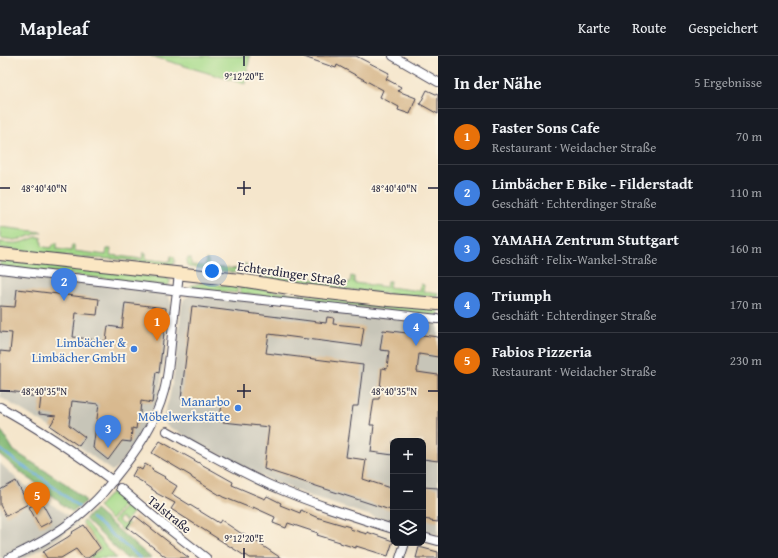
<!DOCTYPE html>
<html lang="de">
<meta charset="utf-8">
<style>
:root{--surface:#171b24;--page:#20242c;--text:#f1f3f6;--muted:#9ea1a6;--line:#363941;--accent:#1f6fb2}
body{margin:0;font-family:"Gentium Book Plus",serif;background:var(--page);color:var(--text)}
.controls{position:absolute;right:12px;bottom:12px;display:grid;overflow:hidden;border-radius:8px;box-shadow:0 4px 16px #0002}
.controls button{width:36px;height:36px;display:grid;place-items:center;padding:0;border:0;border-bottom:1px solid var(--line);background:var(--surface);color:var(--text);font:20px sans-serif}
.you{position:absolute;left:212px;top:215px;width:14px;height:14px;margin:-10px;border:3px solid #fff;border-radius:50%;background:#1a73e8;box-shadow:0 0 0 6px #1a73e833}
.badge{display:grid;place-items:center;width:26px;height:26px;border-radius:50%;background:var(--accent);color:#fff;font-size:13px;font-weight:700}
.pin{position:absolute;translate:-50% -33px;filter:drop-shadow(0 1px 2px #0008)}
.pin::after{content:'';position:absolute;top:21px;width:14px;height:12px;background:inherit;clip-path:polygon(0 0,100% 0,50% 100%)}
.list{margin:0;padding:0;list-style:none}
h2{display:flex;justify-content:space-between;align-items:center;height:52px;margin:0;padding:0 16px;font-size:17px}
h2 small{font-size:13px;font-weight:400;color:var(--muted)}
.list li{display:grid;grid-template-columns:26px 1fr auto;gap:12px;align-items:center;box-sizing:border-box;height:56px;padding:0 16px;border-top:1px solid var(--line)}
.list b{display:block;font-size:15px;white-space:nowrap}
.list p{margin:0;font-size:13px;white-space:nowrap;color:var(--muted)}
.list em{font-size:13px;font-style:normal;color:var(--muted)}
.icon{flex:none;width:22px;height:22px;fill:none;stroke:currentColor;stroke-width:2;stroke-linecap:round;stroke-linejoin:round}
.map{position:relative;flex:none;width:438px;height:502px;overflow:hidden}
header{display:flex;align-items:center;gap:24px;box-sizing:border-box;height:56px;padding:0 20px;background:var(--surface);border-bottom:1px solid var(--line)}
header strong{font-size:19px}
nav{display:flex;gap:22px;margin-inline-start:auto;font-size:14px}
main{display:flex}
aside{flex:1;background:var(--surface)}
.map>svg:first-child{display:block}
</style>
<header>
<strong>Mapleaf</strong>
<nav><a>Karte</a><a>Route</a><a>Gespeichert</a></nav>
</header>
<main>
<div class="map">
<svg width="438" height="502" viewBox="0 0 438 502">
<rect width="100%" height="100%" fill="#fcf5e5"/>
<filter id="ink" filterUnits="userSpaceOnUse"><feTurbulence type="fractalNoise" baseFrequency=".025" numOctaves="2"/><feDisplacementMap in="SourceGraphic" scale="8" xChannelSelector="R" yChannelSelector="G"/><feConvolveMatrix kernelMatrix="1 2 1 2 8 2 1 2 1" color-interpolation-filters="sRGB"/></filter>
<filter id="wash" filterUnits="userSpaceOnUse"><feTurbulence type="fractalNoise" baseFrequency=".012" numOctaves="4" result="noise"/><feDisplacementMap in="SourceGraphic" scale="16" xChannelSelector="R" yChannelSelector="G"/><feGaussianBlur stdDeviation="0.9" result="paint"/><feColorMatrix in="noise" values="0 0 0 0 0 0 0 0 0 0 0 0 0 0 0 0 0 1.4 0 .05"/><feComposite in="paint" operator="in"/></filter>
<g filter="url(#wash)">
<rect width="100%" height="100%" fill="#f5e6cc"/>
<!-- industrial -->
<path fill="#c7c5b8" d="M0,218L162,236L167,238L170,243L171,249L162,319L159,337L151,360L143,374L118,411L112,415L84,394L50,371L0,341Z
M194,239L376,259L438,267V479L423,474V385H393V466L358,456L307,439L259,419L213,395L167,370L164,366L163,362L169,343L174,318L182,248L184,243L188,240Z
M0,407L18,424L78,467L50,488L25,502H0Z"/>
<!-- green -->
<path fill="#a6da8a" stroke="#647e62" d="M151,0H250L245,28Z
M0,171L42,176L21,183L14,184L0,182Z
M36,181H41L42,189L44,191L51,192L55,187H57V193L71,195L72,189H74V195L106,199L107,193H111L110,199L142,203L143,197H146V203L170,206L171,200L174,201L175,205L173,209H171L116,203L85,202L0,192V186C17,188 20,188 36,181Z
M188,202H191V209L205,210L206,203L208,204V211L240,213L239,217L189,211L187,210C186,207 186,205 188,202Z
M0,203L167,222L170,224C170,227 169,228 167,230L0,210Z
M244,208H247L246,214L279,218L280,212L283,213L282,218L316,223L317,216L319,217V223L350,227L351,220L354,221V227L386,231L387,225H390L389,231L420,235L421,228L424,229L423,235L438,237V241L388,238L300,228L243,217Z
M202,227L237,231V237L189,232L192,229Z
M240,231L438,254V260L240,237Z
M113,435H116L127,445L111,464L98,451Z
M129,446L137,452L126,465L121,461L118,465L123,469L126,466L129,468L123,475L113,465Z
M84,465L116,502H88L101,493L82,466Z"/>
<!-- forest -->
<path fill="#84ba76" stroke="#536e58" d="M0,374L3,377L14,395L66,428L86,445L73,456L65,451L42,431L24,419L0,399Z
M95,454L151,502H126L85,463Z"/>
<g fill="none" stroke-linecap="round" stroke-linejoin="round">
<!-- stream -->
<path stroke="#67acdd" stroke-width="2.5" d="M0,393L18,407L42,422L79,451
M92,462L140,502"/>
</g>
<g id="blocks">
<!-- building -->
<path fill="#d8b98f" d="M304,0H356L389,17L386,23L401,31L398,35L416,42L410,58L398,54L399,51L380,41L383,34L337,9L336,12L304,1Z
M427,34L438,39V58L420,48Z
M17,233L99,243L97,259L76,257L73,281L106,285L108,270L122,272L125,247L166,252L165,262L167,263V269H165L159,317L156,316L152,347L141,345L139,367L137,366L136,373L132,372L131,386L122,385L108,404L93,392L99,348L72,345L69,369L85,381L79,390L50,370L56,360L39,358L41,341L30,340L31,338L0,334V295L10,296L12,277L0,276V250L15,251Z
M192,250L326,267L327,261L334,262L333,268L364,271L361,290L269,278L266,297L363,309L358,350H353L346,401L366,404L363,423L390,432V434H393V454L387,453L264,413L269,371L223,366L224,360H220L222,349L181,343Z
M383,274L438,281V301L419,298L417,316L438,319V405L423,403V385H393V399L371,396L374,369H370L374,343H379L382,312L387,313L389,295L380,294Z
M160,385L233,426L232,429L265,443L267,440L281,447L280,449L300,457L301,454L316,461L350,471V473L367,478V476L393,485L388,500L356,490V492L340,487V486L317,479L318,477L288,467L286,472L273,467L275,461L253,451V453L223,441L192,422L191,420L152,397Z
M145,408L153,413L152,414L165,421L164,422L177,430L172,438L219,467L221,464L242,478L243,477L281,502H250L246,499L245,500L171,453L175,447L156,437V436L144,428V427L132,420L137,411L142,414Z
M16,425L28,448L6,460L0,449V434Z
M423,431L438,432V466L430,465V464L423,463Z
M41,445L52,465L40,471L29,451Z
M135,460L138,462L189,502H167L144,484L127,471Z
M84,469L100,492L95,496V497L88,502H83L76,493L61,502H47L43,496L68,481L73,477L72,476Z
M419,491L438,496V502H416Z"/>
</g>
</g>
<g filter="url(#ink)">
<use href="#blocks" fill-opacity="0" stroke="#423f51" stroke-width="1"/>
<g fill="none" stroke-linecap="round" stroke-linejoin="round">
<!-- street casing -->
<g stroke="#423f51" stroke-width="10">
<path id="street" d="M393,0L438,26
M0,213L189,236L376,256L438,263
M0,351C40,373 77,398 113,425
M167,375C202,394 236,414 272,430C311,447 352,460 393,473
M120,432L164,469L206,502
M423,481L438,485
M9,502C38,489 70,470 93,447C101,440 107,432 113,424C135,397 155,369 164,335C169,317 170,296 172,278C174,257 177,237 179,217
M400,502L405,487"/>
</g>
<!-- secondary casing -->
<g stroke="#423f51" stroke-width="14">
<path id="secondary" d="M0,198L240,224L302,234L389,244L438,248"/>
</g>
<!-- street -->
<use href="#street" stroke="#fff" stroke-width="8"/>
<!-- secondary -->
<use href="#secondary" stroke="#fbe7c3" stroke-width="12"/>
</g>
</g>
<!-- ticks -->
<path fill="none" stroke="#22223b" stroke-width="1.5" d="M244,0V10M244,125V139M0,132H10M237,132H251M428,132H438M244,328V342M0,335H10M237,335H251M428,335H438M244,492V502"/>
<!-- markers -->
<g fill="#3f7fe0" stroke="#fcf5e5" stroke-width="1.5">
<circle cx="134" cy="293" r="4"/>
<circle cx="238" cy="352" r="4"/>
</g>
<g text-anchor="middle" stroke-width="3.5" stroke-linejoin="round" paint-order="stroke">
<!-- street labels -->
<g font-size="13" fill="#22223b" stroke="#fcf5e5">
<text transform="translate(292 217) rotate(8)" y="5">Echterdinger Straße</text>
<text transform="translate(170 458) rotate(39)" y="5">Talstraße</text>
</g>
<!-- shop labels -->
<g font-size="13" fill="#366cbe" stroke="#fcf5e5" text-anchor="end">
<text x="126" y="291">Limbächer &amp;<tspan x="126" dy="15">Limbächer GmbH</tspan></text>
<text x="230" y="350">Manarbo<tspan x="230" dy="15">Möbelwerkstätte</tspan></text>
</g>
</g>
<g font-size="10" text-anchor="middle" fill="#22223b" stroke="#fcf5e5" stroke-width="3.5" stroke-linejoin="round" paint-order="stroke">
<text x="244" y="24">9°12'20"E</text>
<text x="44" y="136">48°40'40"N</text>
<text x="394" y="136">48°40'40"N</text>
<text x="44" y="339">48°40'35"N</text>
<text x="394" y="339">48°40'35"N</text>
<text x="244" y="486">9°12'20"E</text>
</g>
</svg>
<div class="controls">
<button>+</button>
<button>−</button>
<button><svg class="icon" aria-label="layers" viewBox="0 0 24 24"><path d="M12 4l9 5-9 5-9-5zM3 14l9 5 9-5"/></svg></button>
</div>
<div class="you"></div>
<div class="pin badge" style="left:157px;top:285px;background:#e8710a">1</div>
<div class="pin badge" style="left:64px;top:245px;background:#3f7fe0">2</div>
<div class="pin badge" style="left:108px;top:392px;background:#3f7fe0">3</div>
<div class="pin badge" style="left:416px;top:290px;background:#3f7fe0">4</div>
<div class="pin badge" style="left:37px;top:459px;background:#e8710a">5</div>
</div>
<aside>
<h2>In der Nähe<small>5 Ergebnisse</small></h2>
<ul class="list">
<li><span class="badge" style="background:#e8710a">1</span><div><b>Faster Sons Cafe</b><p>Restaurant · Weidacher Straße</p></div><em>70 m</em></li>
<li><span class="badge" style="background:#3f7fe0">2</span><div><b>Limbächer E Bike - Filderstadt</b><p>Geschäft · Echterdinger Straße</p></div><em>110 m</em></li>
<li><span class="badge" style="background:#3f7fe0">3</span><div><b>YAMAHA Zentrum Stuttgart</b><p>Geschäft · Felix-Wankel-Straße</p></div><em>160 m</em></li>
<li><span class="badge" style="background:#3f7fe0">4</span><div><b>Triumph</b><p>Geschäft · Echterdinger Straße</p></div><em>170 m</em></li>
<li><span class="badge" style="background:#e8710a">5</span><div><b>Fabios Pizzeria</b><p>Restaurant · Weidacher Straße</p></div><em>230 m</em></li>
</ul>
</aside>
</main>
